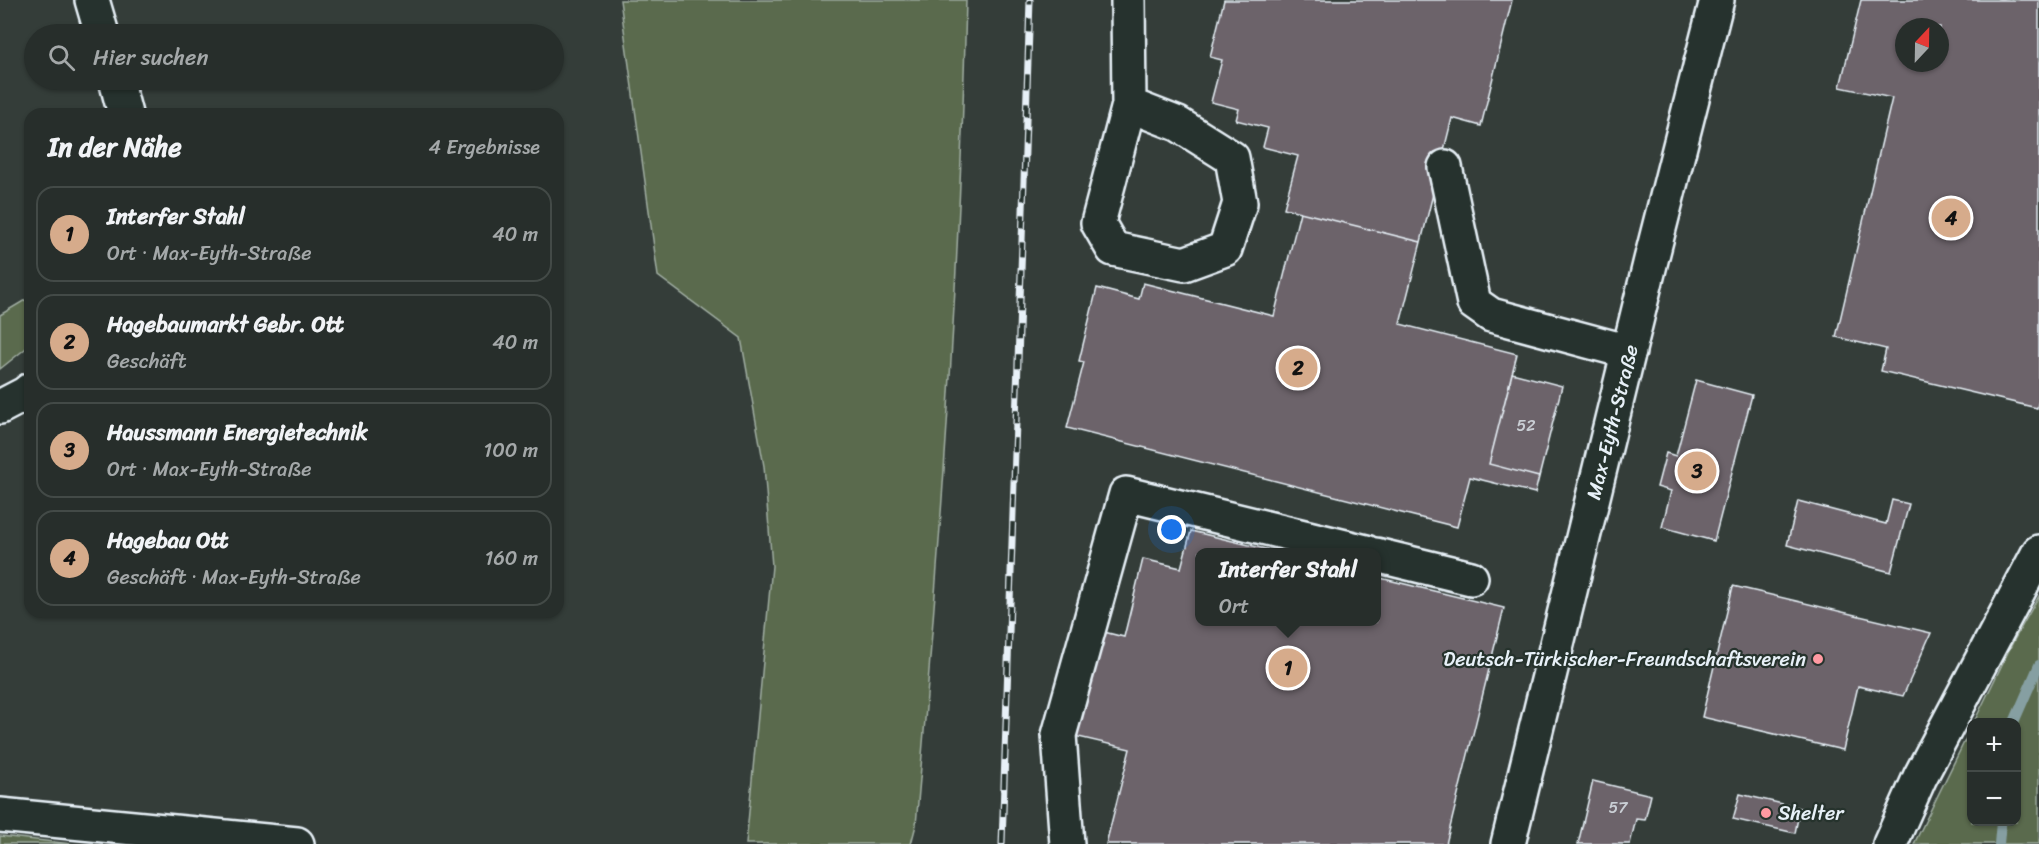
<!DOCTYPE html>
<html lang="de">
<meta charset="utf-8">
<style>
:root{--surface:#272e2b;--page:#333a37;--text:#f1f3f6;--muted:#a4a8a9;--line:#434a47;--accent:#d6ab8b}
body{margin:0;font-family:Sriracha,sans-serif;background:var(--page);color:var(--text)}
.controls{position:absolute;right:18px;bottom:18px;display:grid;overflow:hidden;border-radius:12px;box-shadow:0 2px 4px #0004}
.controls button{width:54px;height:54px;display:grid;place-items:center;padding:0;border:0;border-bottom:2px solid var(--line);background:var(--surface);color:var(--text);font:30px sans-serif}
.compass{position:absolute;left:1895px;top:18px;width:54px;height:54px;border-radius:50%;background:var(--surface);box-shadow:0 2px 4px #0004;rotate:22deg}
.you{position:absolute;left:1172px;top:530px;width:21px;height:21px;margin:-15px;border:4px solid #fff;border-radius:50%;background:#1a73e8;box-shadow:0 0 0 9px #1a73e833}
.badge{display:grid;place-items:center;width:39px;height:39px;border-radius:50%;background:var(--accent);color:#111;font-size:20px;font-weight:700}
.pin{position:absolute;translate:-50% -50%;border:3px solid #fff;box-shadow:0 2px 6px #0006}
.popup{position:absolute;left:1195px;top:548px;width:186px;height:78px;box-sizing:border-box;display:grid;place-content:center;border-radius:12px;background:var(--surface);filter:drop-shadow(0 2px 4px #0005);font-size:20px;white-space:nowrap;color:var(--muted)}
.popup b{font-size:22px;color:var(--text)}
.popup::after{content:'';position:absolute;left:50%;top:100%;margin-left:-12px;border:12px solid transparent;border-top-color:var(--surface)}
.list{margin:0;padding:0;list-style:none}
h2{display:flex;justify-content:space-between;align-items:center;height:78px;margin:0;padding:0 24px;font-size:26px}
h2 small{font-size:20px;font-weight:400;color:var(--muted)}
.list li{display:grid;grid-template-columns:39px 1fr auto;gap:18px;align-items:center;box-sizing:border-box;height:96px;margin:0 12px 12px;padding:0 12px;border:2px solid var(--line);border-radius:18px}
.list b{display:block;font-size:22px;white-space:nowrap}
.list p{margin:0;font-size:20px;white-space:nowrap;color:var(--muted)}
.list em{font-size:20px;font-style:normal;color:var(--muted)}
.icon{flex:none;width:33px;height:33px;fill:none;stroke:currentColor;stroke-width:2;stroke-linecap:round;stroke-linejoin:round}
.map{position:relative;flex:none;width:2039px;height:844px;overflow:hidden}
.search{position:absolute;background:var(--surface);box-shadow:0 2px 4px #0004;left:24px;top:24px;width:540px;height:66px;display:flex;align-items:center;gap:15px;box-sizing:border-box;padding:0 21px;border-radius:33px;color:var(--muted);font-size:22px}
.panel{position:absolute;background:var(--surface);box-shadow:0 2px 4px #0004;left:24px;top:108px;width:540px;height:510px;border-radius:18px}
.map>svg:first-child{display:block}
</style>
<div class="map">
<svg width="2039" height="844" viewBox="0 0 2039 844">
<rect width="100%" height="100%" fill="#343d39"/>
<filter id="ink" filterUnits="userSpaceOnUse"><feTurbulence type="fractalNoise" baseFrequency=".0167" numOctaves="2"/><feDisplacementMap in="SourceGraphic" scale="12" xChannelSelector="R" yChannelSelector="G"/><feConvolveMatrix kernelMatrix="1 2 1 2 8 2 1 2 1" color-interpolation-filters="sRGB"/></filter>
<g filter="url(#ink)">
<!-- green -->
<path fill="#5a6b4e" stroke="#a1aea3" stroke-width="1.5" d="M620,0H966C960,275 940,551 916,825L911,844H746L772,566L764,466L741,338L658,276Z
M30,297V345L0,369V315Z
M2039,596V844H1914L1971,728L1972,822H2016V722H1974L2013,642Z
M0,836L72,844H0Z"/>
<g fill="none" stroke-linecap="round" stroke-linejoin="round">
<!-- stream -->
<path stroke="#869fa2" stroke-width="10" d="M2014,722L2039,665
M1999,844L2001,822"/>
</g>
<!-- building -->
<path fill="#6c636a" stroke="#e8f1f8" stroke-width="1.5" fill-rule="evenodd" d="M1224,0H1512L1481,126L1452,118L1421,242L1284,208L1298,156L1263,147L1268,128L1236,120L1239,109L1211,102L1222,60L1210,57Z
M1861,0H2039V400L2037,408L1881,371L1886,349L1836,337L1892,98L1840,87ZM1904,27H1940V63H1904Z
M1300,212L1421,242L1400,324L1517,354L1489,464L1539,477L1535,493L1470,477L1457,527L1067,428L1084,362L1079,361L1097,288L1139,299L1143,283L1274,316Z
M1512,373L1562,386L1539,477L1489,464Z
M1696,380L1752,395L1714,541L1662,527L1671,491L1657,487L1666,453L1676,456Z
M1892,500L1909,504L1891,572L1787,545L1798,501L1886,524Z
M1191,531L1278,552H1200V622H1376V577L1504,608L1446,844H1106L1130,749L1070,735L1096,630L1124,637L1143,559L1181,568Z
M1733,586L1931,633L1903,696L1858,686L1843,750L1702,717Z
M1593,781L1651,795L1645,820L1636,819L1630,844H1578Z
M1740,794L1800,808L1795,833L1733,819Z"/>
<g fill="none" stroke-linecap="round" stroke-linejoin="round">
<!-- minor casing -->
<g stroke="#e8f1f8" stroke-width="38">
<path id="minor" d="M92,0L102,34
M1128,0L1129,105L1098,223L1113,249L1184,264L1225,249L1240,203L1232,158L1178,124L1129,105
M116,80L125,114
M1445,167L1474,303L1491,315L1629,352
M0,407L25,394L30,390
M1376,555L1471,578
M0,815L297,844
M1067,844L1059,735L1126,494L1366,552
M1508,844L1651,260L1717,0
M1890,844L1920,777L2039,552"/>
</g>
<!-- minor -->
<use href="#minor" stroke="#26332d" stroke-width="33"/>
<!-- rail casing -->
<g stroke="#e8f1f8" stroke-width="7">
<path id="rail" d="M1002,844L1030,0"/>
</g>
<!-- rail -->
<use href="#rail" stroke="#26332d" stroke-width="4.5" stroke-dasharray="14" stroke-linecap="butt"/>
</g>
</g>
<!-- markers -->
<g fill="#ff9aa2" stroke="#26332d" stroke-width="2">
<circle cx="1818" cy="659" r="6"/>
<circle cx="1766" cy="813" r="6"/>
</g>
<g text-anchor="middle" stroke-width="4.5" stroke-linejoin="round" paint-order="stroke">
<!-- number labels -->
<g font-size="16" fill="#c9ced4">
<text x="1526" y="431">52</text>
<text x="1618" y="813">57</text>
</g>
<!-- street labels -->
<g font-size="20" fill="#e8f1f8" stroke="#26332d">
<text transform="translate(1612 422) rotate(-76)" y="7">Max-Eyth-Straße</text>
</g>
<!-- poi labels -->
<g font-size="20" fill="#e8f1f8" stroke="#26332d" text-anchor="end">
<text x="1806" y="666">Deutsch-Türkischer-Freundschaftsverein</text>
<text x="1778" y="820" text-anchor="start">Shelter</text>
</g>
</g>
</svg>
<div class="controls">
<button>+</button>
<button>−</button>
</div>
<svg class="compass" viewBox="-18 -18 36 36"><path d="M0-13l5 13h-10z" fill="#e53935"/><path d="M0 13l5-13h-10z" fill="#a4a8a9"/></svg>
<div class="you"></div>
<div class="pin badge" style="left:1288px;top:668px">1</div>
<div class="popup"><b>Interfer Stahl</b>Ort</div>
<div class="pin badge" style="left:1298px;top:368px">2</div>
<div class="pin badge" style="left:1697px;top:471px">3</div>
<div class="pin badge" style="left:1951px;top:218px">4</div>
<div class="search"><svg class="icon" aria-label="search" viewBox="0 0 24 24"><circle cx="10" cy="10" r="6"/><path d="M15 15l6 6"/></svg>Hier suchen</div>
<section class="panel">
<h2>In der Nähe<small>4 Ergebnisse</small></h2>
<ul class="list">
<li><span class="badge">1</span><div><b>Interfer Stahl</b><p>Ort · Max-Eyth-Straße</p></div><em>40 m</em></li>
<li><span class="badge">2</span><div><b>Hagebaumarkt Gebr. Ott</b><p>Geschäft</p></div><em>40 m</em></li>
<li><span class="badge">3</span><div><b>Haussmann Energietechnik</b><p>Ort · Max-Eyth-Straße</p></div><em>100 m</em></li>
<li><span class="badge">4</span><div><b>Hagebau Ott</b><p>Geschäft · Max-Eyth-Straße</p></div><em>160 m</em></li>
</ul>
</section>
</div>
